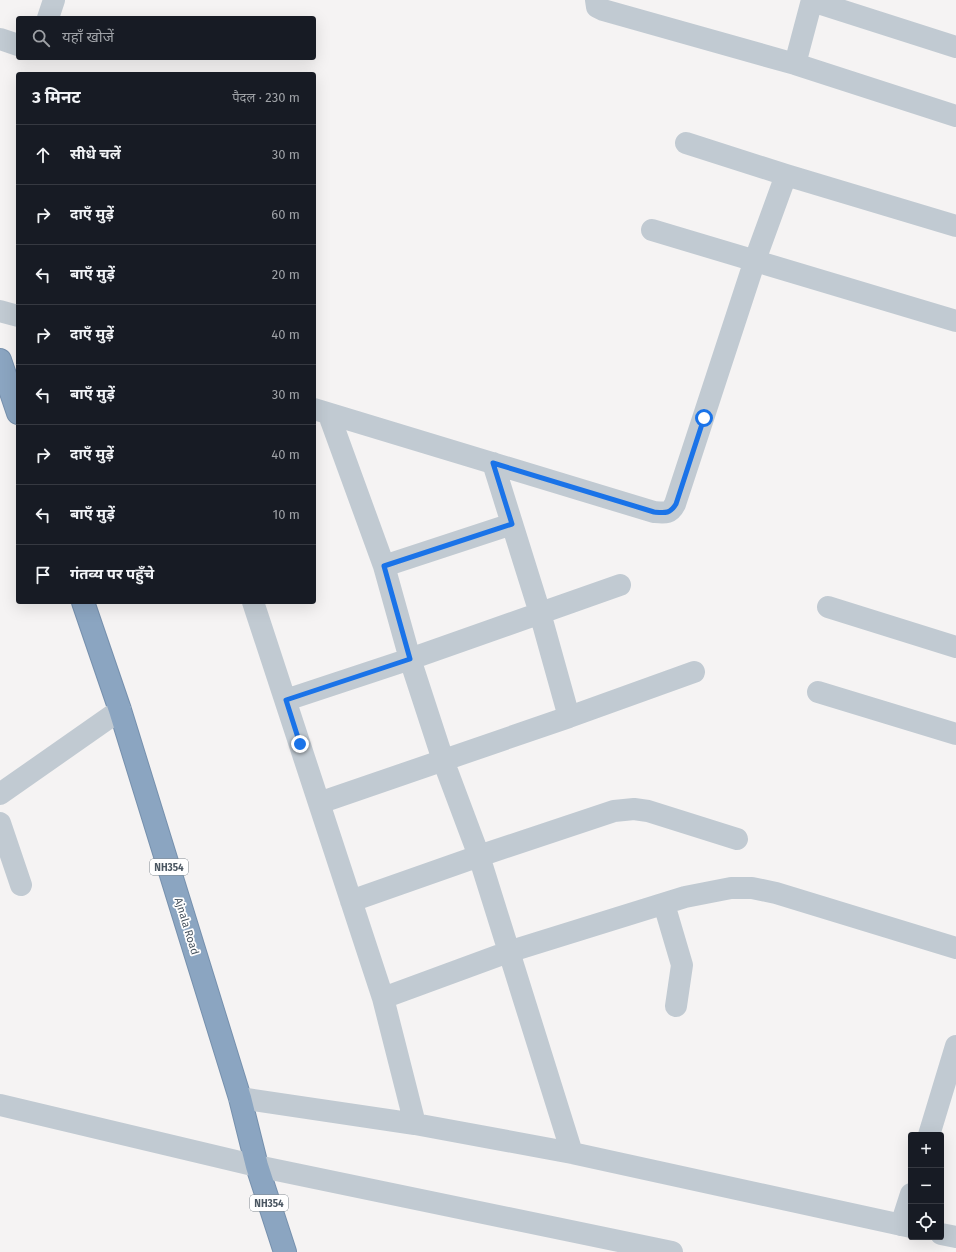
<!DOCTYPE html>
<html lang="hi">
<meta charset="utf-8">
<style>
:root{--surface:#171b24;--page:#20242c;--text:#f1f3f6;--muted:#9ea1a6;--line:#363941}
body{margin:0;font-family:"Fira Sans","Noto Sans Devanagari",sans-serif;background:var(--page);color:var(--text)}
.controls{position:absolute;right:12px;bottom:12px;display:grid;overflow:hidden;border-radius:4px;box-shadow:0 4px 16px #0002}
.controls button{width:36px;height:36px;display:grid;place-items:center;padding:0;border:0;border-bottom:1px solid var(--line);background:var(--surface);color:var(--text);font:20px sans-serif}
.stop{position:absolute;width:12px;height:12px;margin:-9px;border:3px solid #1a73e8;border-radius:50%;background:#fff}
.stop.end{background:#1a73e8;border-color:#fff;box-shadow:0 1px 4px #0008}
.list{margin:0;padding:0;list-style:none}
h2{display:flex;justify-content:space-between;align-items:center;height:52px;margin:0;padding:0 16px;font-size:17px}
h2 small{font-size:13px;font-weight:400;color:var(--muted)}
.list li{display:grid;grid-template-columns:26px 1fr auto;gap:12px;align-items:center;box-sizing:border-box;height:60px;padding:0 16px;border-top:1px solid var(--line)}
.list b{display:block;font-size:15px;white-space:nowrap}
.list em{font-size:13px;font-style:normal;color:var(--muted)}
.icon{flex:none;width:22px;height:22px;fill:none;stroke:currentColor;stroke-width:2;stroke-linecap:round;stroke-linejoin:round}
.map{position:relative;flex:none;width:956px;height:1252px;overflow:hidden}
.search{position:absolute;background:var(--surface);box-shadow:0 4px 16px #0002;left:16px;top:16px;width:300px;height:44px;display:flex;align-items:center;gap:10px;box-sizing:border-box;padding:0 14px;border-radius:4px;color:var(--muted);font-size:15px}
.panel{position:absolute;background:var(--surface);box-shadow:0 4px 16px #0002;left:16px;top:72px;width:300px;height:532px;border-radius:4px}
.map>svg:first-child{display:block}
</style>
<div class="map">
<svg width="956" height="1252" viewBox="0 0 956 1252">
<rect width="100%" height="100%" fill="#f5f3f3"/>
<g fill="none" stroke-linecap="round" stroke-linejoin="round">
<!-- highway casing -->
<g stroke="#7690ad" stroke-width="24">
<path id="highway" d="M0,360L18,413
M83,602L120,710L240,1098L257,1166L285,1252"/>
</g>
<!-- street -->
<path stroke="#c1cad2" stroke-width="22" d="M596,0L597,7L603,10L795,64L956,116
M812,1L956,47
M48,18L54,0
M0,39L18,45
M795,64L812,0
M686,143L786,175L956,226
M652,230L956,321
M0,311L18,316
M314,409L654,512C665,513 670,514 675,504L755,260L786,175
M329,415L384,566L410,659L443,760L479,856L572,1153
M384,566L512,524
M253,602L383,998L415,1124
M828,607L956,647
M818,692L956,734
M286,700L410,659L620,585
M569,717L694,672
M0,794L120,710
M319,803L569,717L540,613L493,463
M0,823L21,885
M351,901L479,856L614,811L634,809L648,811L737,839
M664,904L682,965L676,1006
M383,998L508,952L685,897L731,888H752L776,893L956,948
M240,1098L415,1124L572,1153L911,1227
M0,1105L257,1166L672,1252
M929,1135L956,1046
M901,1225L911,1194
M941,1234L956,1237"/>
<!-- highway -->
<use href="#highway" stroke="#8ba5c1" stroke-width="22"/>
</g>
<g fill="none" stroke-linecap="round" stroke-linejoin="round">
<!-- route -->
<path stroke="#1a73e8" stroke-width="5" d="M300,744L286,700L410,659L384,566L512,524L493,463L654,512C665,513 670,514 676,504L704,418"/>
</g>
<g text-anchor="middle" stroke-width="3.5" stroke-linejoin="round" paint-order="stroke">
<!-- shield labels -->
<g fill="#fff" stroke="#808990" stroke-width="1">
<rect x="150" y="859" width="38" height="16" rx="3"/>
<rect x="250" y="1195" width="38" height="16" rx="3"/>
</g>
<g font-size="10" font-weight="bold" fill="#4a5661">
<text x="169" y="871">NH354</text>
<text x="269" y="1207">NH354</text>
</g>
<!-- street labels -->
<g font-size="11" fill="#4a5661" stroke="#fff">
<text transform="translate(187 926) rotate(73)" y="4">Ajnala Road</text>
</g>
</g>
</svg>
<div class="controls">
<button>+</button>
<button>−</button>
<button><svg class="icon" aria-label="locate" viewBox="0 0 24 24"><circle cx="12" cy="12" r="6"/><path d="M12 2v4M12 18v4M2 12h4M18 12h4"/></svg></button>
</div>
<div class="stop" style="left:704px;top:418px"></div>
<div class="stop end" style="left:300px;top:744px"></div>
<div class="search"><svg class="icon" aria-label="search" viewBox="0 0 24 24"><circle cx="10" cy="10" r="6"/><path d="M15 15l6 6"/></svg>यहाँ खोजें</div>
<section class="panel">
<h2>3 मिनट<small>पैदल · 230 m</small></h2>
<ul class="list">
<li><svg class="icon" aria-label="ahead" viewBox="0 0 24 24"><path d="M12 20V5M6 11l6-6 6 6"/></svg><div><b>सीधे चलें</b></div><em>30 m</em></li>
<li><svg class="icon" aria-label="right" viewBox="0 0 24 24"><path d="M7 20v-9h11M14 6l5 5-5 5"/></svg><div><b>दाएँ मुड़ें</b></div><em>60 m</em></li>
<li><svg class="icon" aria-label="left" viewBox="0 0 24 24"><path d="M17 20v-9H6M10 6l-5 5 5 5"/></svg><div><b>बाएँ मुड़ें</b></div><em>20 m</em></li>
<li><svg class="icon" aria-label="right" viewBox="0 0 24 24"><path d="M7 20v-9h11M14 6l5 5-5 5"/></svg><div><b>दाएँ मुड़ें</b></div><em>40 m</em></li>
<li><svg class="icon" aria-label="left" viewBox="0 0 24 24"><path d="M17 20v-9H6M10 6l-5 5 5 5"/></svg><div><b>बाएँ मुड़ें</b></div><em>30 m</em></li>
<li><svg class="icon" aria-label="right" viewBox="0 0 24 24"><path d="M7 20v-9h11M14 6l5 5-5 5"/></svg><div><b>दाएँ मुड़ें</b></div><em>40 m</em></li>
<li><svg class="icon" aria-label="left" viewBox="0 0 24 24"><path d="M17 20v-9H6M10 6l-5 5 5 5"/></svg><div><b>बाएँ मुड़ें</b></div><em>10 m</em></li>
<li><svg class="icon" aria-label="arrive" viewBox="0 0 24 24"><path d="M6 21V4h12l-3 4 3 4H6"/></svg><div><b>गंतव्य पर पहुँचे</b></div></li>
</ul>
</section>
</div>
